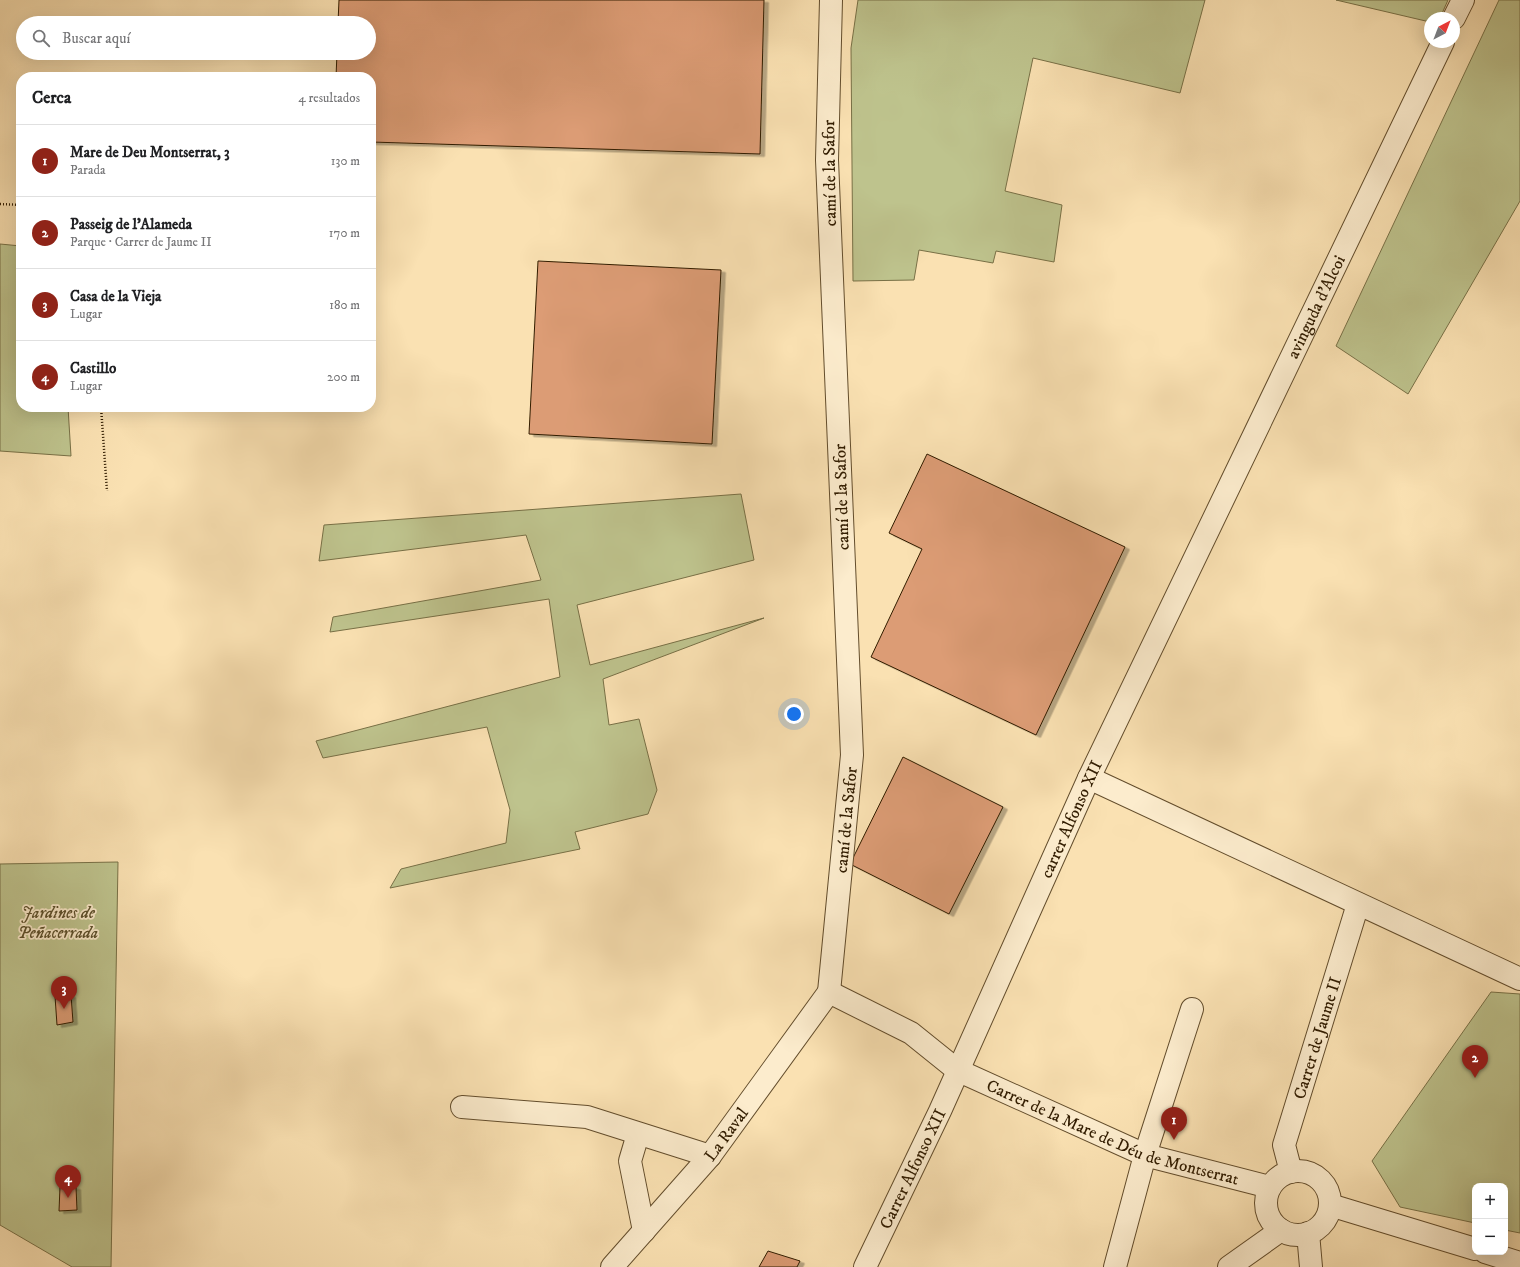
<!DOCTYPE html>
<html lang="es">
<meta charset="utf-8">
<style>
:root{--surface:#fff;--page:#f2f2f2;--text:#202124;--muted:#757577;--line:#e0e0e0;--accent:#8f2418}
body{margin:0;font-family:"IM FELL DW Pica",serif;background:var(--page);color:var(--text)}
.controls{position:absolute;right:12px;bottom:12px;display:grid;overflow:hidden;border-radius:8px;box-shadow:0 4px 16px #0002}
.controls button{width:36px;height:36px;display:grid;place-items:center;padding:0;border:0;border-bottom:1px solid var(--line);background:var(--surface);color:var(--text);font:20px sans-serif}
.compass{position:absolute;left:1424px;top:12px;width:36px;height:36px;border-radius:50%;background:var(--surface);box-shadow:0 4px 16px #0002;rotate:42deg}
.you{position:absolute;left:794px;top:714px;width:14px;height:14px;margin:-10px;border:3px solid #fff;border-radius:50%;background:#1a73e8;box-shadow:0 0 0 6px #1a73e833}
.badge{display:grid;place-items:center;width:26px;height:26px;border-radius:50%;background:var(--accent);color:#fff;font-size:13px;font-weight:700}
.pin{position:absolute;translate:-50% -33px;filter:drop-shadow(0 1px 2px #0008)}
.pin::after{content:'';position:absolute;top:21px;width:14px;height:12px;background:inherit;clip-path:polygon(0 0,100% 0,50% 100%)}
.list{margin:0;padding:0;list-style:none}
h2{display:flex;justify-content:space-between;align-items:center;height:52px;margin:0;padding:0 16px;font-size:17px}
h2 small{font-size:13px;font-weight:400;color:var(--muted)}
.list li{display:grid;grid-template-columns:26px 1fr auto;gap:12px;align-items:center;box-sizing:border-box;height:72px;padding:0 16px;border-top:1px solid var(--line)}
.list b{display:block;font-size:15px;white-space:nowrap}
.list p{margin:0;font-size:13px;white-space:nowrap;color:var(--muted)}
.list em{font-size:13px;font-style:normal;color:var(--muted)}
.icon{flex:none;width:22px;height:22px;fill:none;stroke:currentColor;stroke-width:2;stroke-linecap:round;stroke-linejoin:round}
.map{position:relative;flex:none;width:1520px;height:1267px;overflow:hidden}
.search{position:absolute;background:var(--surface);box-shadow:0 4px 16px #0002;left:16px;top:16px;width:360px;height:44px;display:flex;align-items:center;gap:10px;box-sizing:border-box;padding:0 14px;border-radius:22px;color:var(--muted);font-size:15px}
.panel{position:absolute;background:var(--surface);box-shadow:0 4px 16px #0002;left:16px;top:72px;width:360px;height:340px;border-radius:16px}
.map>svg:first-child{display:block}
</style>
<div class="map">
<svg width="1520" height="1267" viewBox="0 0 1520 1267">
<defs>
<filter id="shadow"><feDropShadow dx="4.5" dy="2.5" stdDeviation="0" flood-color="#0004"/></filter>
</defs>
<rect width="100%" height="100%" fill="#fae1b2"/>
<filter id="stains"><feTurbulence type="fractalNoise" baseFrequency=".005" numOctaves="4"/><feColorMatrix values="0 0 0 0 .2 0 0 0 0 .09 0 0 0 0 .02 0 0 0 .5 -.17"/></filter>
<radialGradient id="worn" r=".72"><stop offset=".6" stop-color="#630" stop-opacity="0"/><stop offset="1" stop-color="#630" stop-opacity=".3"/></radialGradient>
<!-- green -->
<path fill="#bec38d" stroke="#787046" d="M858,0H1205L1180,93L1033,58L1005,191L1062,205L1054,262L996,251L993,263L919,250L914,280L853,281L851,48Z
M1336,0H1448L1440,18H1430V22Z
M1499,0H1520V201L1408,394L1336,346Z
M0,244L21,246V407H68L71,456L0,451Z
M741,494L754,560L577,605L590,665L764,618L603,679L609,725L639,719L657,790L648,814L575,832L580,849L390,888L401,869L506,843L510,810L487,727L323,758L316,741L560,677L549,599L330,632L333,617L541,580L526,535L319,561L324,525Z
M118,862L111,1267H72L0,1225V864Z
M1491,992L1520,994V1233L1505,1230V1186H1475V1223L1400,1207L1372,1161Z"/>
<!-- building -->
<path fill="#dc9c75" stroke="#311c00" filter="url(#shadow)" d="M339,0H764L760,154L371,142V77H336L337,53H369V23H338Z
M538,261L721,270L712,444L529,434Z
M927,454L1125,547L1036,735L871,657L922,549L889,533Z
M903,757L1003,807L949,914L850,864Z
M71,995L73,1022L57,1025L55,996Z
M60,1187H76L77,1210L59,1211Z
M768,1251L800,1261L797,1267H759Z"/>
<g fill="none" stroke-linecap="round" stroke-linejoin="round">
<!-- minor casing -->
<g stroke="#634d2c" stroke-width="24">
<g id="minor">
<path d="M1454,18L1463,0"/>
<path d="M1089,778L1520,979"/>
<path id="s1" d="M829,992L852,755L827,160L831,0"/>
<path id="s2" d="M829,992L911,1033L957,1070L1145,1155L1270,1187"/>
<path d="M462,1107L587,1117L710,1156"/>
<path d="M638,1134L630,1161L644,1231"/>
<circle cx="1298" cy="1203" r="32"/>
<path id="s3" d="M1291,1172L1284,1145L1358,904"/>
<path d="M1330,1205L1475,1249"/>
<path d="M1308,1233L1311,1267"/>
<path d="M1485,1252L1520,1263"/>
<path id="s4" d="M612,1267L710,1156L829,992"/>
<path id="s5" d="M865,1267L940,1111L1089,778L1443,42"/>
<path d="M1115,1267L1145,1155L1192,1009"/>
<path d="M1229,1267L1281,1230"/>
</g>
</g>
<!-- path -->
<path stroke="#311c00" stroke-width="2.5" stroke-dasharray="1 2" stroke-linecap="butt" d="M0,204L21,205
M101,407L107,491"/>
<!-- minor -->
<use href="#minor" stroke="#fceccd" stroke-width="22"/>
</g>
<g text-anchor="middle" stroke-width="3.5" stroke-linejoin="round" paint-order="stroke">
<!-- street labels -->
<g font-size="17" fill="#311c00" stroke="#fceccd">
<text transform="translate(829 173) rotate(-91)" y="6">camí de la Safor</text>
<text dy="6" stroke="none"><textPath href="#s5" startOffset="1061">avinguda d'Alcoi</textPath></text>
<text transform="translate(841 497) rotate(-92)" y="6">camí de la Safor</text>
<text dy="6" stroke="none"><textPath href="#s5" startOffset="493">carrer Alfonso XII</textPath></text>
<text dy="6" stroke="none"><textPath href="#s1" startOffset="173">camí de la Safor</textPath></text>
<text dy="6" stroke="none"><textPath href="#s3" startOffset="140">Carrer de Jaume II</textPath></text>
<text dy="6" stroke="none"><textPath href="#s2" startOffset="319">Carrer de la Mare de Déu de Montserrat</textPath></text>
<text dy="6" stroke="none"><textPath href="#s4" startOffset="175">La Raval</textPath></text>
<text dy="6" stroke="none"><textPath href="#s5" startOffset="109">Carrer Alfonso XII</textPath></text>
</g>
<!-- park labels -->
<g font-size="17" font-style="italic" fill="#5b4e2a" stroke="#fceccd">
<text x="58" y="918">Jardines de<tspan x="58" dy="20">Peñacerrada</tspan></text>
</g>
</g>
<rect width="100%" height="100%" filter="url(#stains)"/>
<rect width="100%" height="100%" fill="url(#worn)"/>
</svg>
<div class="controls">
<button>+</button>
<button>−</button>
</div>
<svg class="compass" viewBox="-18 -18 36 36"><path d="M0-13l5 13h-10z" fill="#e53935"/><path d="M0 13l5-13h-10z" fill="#757577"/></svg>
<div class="you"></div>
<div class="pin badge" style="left:1174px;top:1140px">1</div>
<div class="pin badge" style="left:1475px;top:1078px">2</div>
<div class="pin badge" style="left:64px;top:1009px">3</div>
<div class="pin badge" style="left:68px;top:1198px">4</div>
<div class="search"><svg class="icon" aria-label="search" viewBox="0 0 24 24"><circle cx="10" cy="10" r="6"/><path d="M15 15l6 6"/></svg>Buscar aquí</div>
<section class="panel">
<h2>Cerca<small>4 resultados</small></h2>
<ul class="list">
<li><span class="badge">1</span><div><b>Mare de Deu Montserrat, 3</b><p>Parada</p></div><em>130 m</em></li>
<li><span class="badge">2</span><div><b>Passeig de l'Alameda</b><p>Parque · Carrer de Jaume II</p></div><em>170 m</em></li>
<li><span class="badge">3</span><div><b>Casa de la Vieja</b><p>Lugar</p></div><em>180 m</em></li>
<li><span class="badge">4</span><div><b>Castillo</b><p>Lugar</p></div><em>200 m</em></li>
</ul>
</section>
</div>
